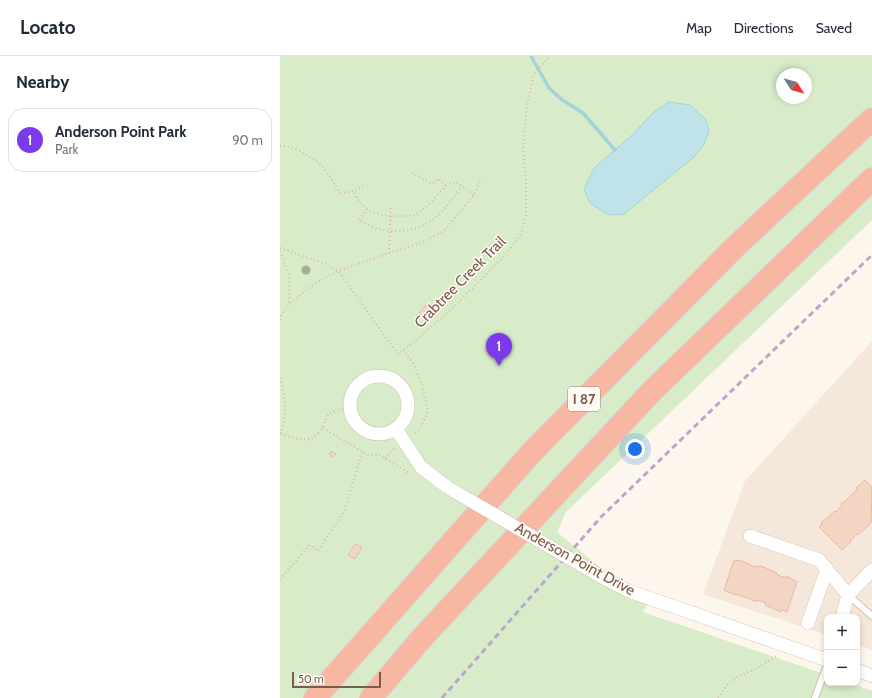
<!DOCTYPE html>
<meta charset="utf-8">
<style>
:root{--surface:#fff;--page:#f2f2f3;--text:#1f2937;--muted:#747a83;--line:#e0e1e3;--accent:#7c3aed}
body{margin:0;font-family:Cabin,sans-serif;background:var(--page);color:var(--text)}
.controls{position:absolute;right:12px;bottom:12px;display:grid;overflow:hidden;border-radius:8px;box-shadow:0 2px 6px #0003}
.controls button{width:36px;height:36px;display:grid;place-items:center;padding:0;border:0;border-bottom:1px solid var(--line);background:var(--surface);color:var(--text);font:20px sans-serif}
.compass{position:absolute;left:496px;top:12px;width:36px;height:36px;border-radius:50%;background:var(--surface);box-shadow:0 2px 6px #0003;rotate:126deg}
.scale{position:absolute;left:12px;bottom:10px;width:89px;box-sizing:border-box;padding-left:4px;border:2px solid #7a5c4d;border-top:0;font-size:11px;line-height:14px;white-space:nowrap;color:#7a5c4d;-webkit-text-stroke:3px #fffaf3;paint-order:stroke}
.you{position:absolute;left:355px;top:393px;width:14px;height:14px;margin:-10px;border:3px solid #fff;border-radius:50%;background:#1a73e8;box-shadow:0 0 0 6px #1a73e833}
.badge{display:grid;place-items:center;width:26px;height:26px;border-radius:50%;background:var(--accent);color:#fff;font-size:13px;font-weight:700}
.pin{position:absolute;translate:-50% -33px;filter:drop-shadow(0 1px 2px #0008)}
.pin::after{content:'';position:absolute;top:21px;width:14px;height:12px;background:inherit;clip-path:polygon(0 0,100% 0,50% 100%)}
.list{margin:0;padding:0;list-style:none}
h2{display:flex;justify-content:space-between;align-items:center;height:52px;margin:0;padding:0 16px;font-size:17px}
h2 small{font-size:13px;font-weight:400;color:var(--muted)}
.list li{display:grid;grid-template-columns:26px 1fr auto;gap:12px;align-items:center;box-sizing:border-box;height:64px;margin:0 8px 8px;padding:0 8px;border:1px solid var(--line);border-radius:16px}
.list b{display:block;font-size:15px;white-space:nowrap}
.list p{margin:0;font-size:13px;white-space:nowrap;color:var(--muted)}
.list em{font-size:13px;font-style:normal;color:var(--muted)}
.map{position:relative;flex:none;width:592px;height:642px;overflow:hidden}
header{display:flex;align-items:center;gap:24px;box-sizing:border-box;height:56px;padding:0 20px;background:var(--surface);border-bottom:1px solid var(--line)}
header strong{font-size:19px}
nav{display:flex;gap:22px;margin-inline-start:auto;font-size:14px}
main{display:flex}
aside{flex:1;background:var(--surface)}
.map>svg:first-child{display:block}
</style>
<header>
<strong>Locato</strong>
<nav><a>Map</a><a>Directions</a><a>Saved</a></nav>
</header>
<main>
<aside>
<h2>Nearby<small></small></h2>
<ul class="list">
<li><span class="badge">1</span><div><b>Anderson Point Park</b><p>Park</p></div><em>90 m</em></li>
</ul>
</aside>
<div class="map">
<svg width="592" height="642" viewBox="0 0 592 642">
<rect width="100%" height="100%" fill="#fdf6ec"/>
<!-- residential -->
<path fill="#f5e8da" d="M592,285V594L577,589V561H547V579L423,538L465,425Z"/>
<!-- green -->
<path fill="#d8ecc9" fill-rule="evenodd" d="M0,0H592V164L286,456L277,476L327,517L372,540L363,556L547,619V627H570L592,635V642H0ZM502,18H526V42H502Z"/>
<!-- water -->
<path fill="#bfe3e8" stroke="#a5d3da" d="M389,46L410,49L426,64L429,75L424,88L414,101L344,158L329,159L310,147L304,133L314,112L351,80L374,56Z"/>
<g fill="none" stroke-linecap="round" stroke-linejoin="round">
<!-- stream -->
<path stroke="#a5d3da" stroke-width="3.5" d="M251,0L269,32L281,43L303,57L335,94"/>
</g>
<!-- building -->
<path fill="#f3d5c3" stroke="#e6bba3" d="M148,247L154,253L145,262L139,257Z
M51,395L56,398L53,401L49,398Z
M585,424L592,431L591,467L578,479L577,478L570,485L571,486L562,494L539,471L542,468L541,467L555,455L556,456L562,449L561,448L570,441L577,433L576,432Z
M75,488L82,491L75,503L68,499Z
M454,504L460,505V504L475,511L476,510L480,511L481,510L497,517V519L506,522V520L517,526L507,556L502,554L501,556L485,549L486,547L477,544L476,546L466,541V542L456,538L455,539L444,534Z"/>
<g fill="none" stroke-linecap="round" stroke-linejoin="round">
<!-- lane casing -->
<g stroke="#d1beb0" stroke-width="8">
<path id="lane" d="M568,539L592,560
M535,642L547,609"/>
</g>
<!-- street casing -->
<g stroke="#d1beb0" stroke-width="14">
<path id="street" d="M70 349a29 29 0 1 1 58 0a29 29 0 1 1-58 0Z
M116,373L141,411L167,431
M470,480L539,504L568,539
M320,520L349,535L547,604
M562,561L568,539L592,514
M528,567L547,513
M577,614L592,620"/>
</g>
<!-- highway casing -->
<g stroke="#dad1cd" stroke-width="24">
<path id="highway" d="M35,642L252,396L455,191L592,63
M91,642L140,584L372,335L592,123"/>
</g>
<!-- path -->
<path stroke="#d9b8a5" stroke-width="2" stroke-dasharray="1 3" stroke-linecap="butt" d="M0,90C15,90 31,100 42,110C49,117 54,129 60,137L74,135
M132,117L152,128L158,123L166,129L176,126L194,139
M83,130L74,135C80,155 102,162 122,160C126,160 131,160 134,159C145,155 159,138 166,129
M87,153L79,164C84,166 88,169 93,171C111,178 135,176 151,165C163,157 173,142 182,130
M0,192L46,208L58,215L118,298L140,281L179,246L227,197L241,178L246,159V127L243,92L247,49L254,18L270,0
M0,195L9,220V248
M109,197L111,149
M0,264L1,260L9,248L34,228L58,215L106,198L141,187L164,175L194,139L200,125
M123,294L133,307L142,329L148,356L139,374L133,378
M0,322C5,341 8,359 0,378
M43,372L88,399H100L130,418
M1,377C29,389 37,386 49,357L63,352L71,353
M105,402L114,392
M0,523L30,489L38,495L65,454L82,396
M438,642L447,629L457,621L476,613L498,599"/>
<!-- lane -->
<use href="#lane" stroke="#fff" stroke-width="6"/>
<!-- street -->
<use href="#street" stroke="#fff" stroke-width="13"/>
<!-- highway -->
<use href="#highway" stroke="#f7b7a3" stroke-width="22"/>
<!-- rail -->
<path stroke="#b9a8c9" stroke-width="3" stroke-dasharray="6 4" stroke-linecap="butt" d="M162,642L321,461L592,199"/>
<!-- street-bridge casing -->
<g stroke="#d1beb0" stroke-width="14" stroke-linecap="butt">
<path id="street-bridge" d="M167,431L320,520"/>
</g>
<!-- street-bridge -->
<use href="#street-bridge" stroke="#fff" stroke-width="13"/>
</g>
<!-- trees -->
<circle fill="#a0b28e" cx="26" cy="214" r="4.5"/>
<g text-anchor="middle" stroke-width="3" stroke-linejoin="round" paint-order="stroke">
<!-- shield labels -->
<rect fill="#fffaf3" stroke="#a28b7f" stroke-width="1" x="288" y="331" width="32" height="24" rx="3"/>
<g font-size="14" font-weight="bold" fill="#7a5c4d">
<text x="304" y="348">I 87</text>
</g>
<!-- street labels -->
<g font-size="15" fill="#7a5c4d" stroke="#fffaf3">
<text transform="translate(180 226) rotate(-45)" y="5">Crabtree Creek Trail</text>
<text transform="translate(295 503) rotate(29)" y="5">Anderson Point Drive</text>
</g>
</g>
</svg>
<div class="controls">
<button>+</button>
<button>−</button>
</div>
<svg class="compass" viewBox="-18 -18 36 36"><path d="M0-13l5 13h-10z" fill="#e53935"/><path d="M0 13l5-13h-10z" fill="#747a83"/></svg>
<div class="scale">50 m</div>
<div class="you"></div>
<div class="pin badge" style="left:219px;top:310px">1</div>
</div>
</main>
